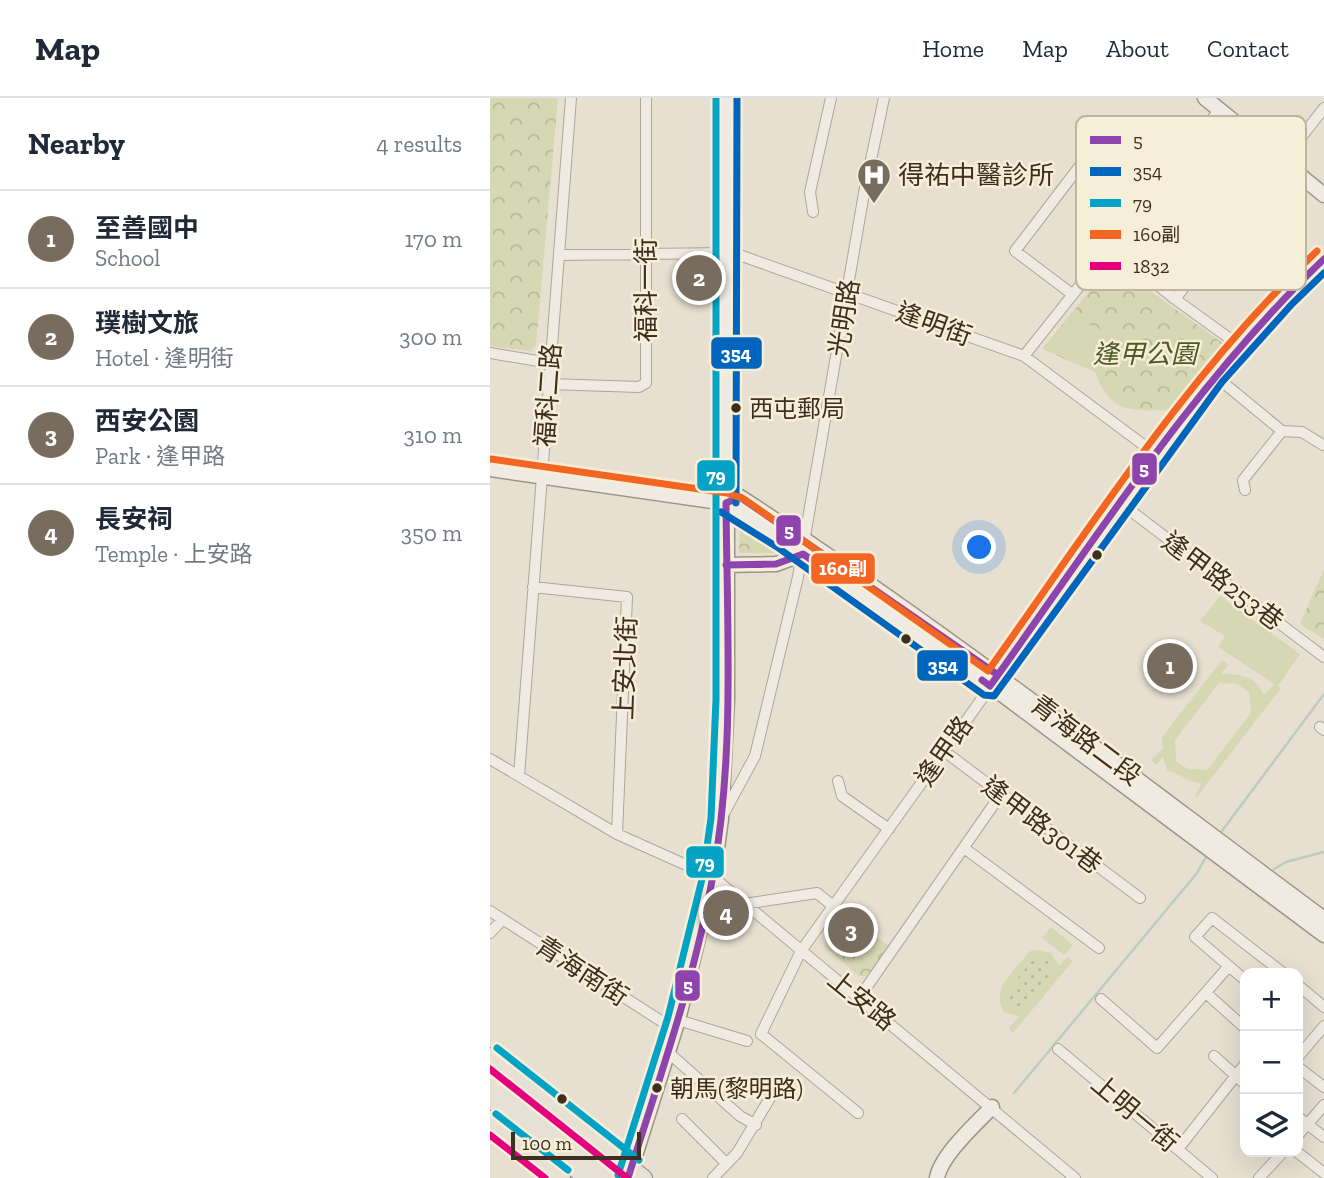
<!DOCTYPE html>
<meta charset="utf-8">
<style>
:root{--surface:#fff;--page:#f2f2f3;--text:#1f2937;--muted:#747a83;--line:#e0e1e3;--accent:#786c5e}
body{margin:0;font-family:"Zilla Slab","Noto Sans TC",serif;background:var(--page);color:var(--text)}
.controls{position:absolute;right:21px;bottom:21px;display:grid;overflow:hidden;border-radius:14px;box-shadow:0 7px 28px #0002}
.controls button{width:63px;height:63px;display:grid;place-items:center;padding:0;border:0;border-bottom:2px solid var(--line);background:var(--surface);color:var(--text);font:35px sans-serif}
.scale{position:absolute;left:21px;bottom:18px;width:130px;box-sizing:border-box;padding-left:7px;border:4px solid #3d2e20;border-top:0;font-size:19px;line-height:24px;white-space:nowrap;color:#3d2e20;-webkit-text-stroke:5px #f7eed8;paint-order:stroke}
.you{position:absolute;left:490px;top:450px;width:24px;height:24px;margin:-18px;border:5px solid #fff;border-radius:50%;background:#1a73e8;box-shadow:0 0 0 10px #1a73e833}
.badge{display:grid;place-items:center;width:46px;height:46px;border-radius:50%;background:var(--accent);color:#fff;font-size:23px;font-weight:700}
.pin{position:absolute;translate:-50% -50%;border:4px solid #fff;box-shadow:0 2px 7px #0006}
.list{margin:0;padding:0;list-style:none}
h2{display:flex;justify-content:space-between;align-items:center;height:91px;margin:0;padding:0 28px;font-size:30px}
h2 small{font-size:23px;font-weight:400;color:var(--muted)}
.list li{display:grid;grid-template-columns:46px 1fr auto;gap:21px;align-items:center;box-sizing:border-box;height:98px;padding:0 28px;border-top:2px solid var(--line)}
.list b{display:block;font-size:26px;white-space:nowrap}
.list p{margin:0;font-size:23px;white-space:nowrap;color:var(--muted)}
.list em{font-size:23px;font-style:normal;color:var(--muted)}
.icon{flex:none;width:38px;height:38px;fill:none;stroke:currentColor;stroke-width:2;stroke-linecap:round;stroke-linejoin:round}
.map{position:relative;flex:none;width:834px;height:1080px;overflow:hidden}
header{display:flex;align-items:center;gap:42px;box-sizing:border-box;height:98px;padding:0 35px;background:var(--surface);border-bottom:2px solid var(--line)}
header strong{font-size:33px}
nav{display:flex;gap:38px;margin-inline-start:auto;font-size:24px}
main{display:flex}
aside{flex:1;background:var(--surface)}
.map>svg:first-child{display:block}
</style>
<header>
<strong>Map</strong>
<nav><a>Home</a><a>Map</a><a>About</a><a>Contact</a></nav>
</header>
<main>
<aside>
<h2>Nearby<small>4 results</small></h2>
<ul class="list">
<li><span class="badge">1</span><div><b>至善國中</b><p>School</p></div><em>170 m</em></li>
<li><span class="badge">2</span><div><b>璞樹文旅</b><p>Hotel · 逢明街</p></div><em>300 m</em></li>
<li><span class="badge">3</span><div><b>西安公園</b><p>Park · 逢甲路</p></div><em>310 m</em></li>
<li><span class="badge">4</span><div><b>長安祠</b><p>Temple · 上安路</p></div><em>350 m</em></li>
</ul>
</aside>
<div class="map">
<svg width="834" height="1080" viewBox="0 0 834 1080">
<defs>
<pattern id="grass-dots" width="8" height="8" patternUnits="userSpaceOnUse" patternTransform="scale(1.75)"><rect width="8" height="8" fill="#d6d7b3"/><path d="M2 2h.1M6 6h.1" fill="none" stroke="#b9b99a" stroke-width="1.8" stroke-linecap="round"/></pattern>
<pattern id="forest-crowns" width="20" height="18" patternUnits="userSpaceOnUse" patternTransform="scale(1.75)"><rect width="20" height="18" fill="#d6d7b3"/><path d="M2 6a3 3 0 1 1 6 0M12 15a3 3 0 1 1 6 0" fill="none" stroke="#b9b99a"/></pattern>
</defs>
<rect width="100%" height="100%" fill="#e7e0d1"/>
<!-- grass -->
<path fill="url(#grass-dots)" d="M549,860L558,862L562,867L561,878L534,910L519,908L516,894L542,862Z"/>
<!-- forest -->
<path fill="url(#forest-crowns)" d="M0,0H68L46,247L40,253L0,248Z
M622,166L734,246L679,312C640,313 619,315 605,274L552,251Z
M250,418L291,447L292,455H249Z
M834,471V541L810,526Z
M356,817L399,848L377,878H369L334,848Z"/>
<!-- pitch -->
<path fill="#d6d7b3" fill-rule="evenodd" d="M580,219L631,240L605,272L553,251Z
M730,498L810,556L788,588L791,590L707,699L705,697L712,685C699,685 690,676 677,672L673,659L666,667L661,662L673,651L672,639L732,562L739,567L731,576C751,576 766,578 774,597L784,586L728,549L735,538L710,523ZM729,585L747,586L759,594L761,615L717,672L698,671L686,663L685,642Z
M561,829L583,847L574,857L552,840Z
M547,852L561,855L569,868L577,859L583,863L523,935L519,930L529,918L514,914C499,891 527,870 540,853ZM549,860L557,862L562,867L561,878L534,910L519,908L516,894L542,862Z"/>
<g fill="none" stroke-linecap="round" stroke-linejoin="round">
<!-- stream -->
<path stroke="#bcccc2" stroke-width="2.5" d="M729,737L834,596
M784,771L796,764L834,754
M524,995L707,775L717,757"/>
<!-- street casing -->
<g stroke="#ada599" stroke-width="12">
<path id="street" d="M323,114L320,94L341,0
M621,149L685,201L750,248
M69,157L237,155L252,158L534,258L667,357
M582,196L525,153L618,31L679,73
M685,201L834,10
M0,255L60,265
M534,258L730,11
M724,277L792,333L753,382L755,392
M58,286L149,289L156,285V0
M792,333L812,334L833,347
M633,407L834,559
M43,489L137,499L127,736
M830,629L834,632
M454,653L650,800
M0,661L127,736L223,779L585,1080
M29,678L81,0
M348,683L352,698L399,731
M233,717L265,658L308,479L374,95L394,0
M474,750L609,850
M254,806L327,795L343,808
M0,813L185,932
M0,835L12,822
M755,882L705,839L722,820L793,875
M808,887L834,909
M716,895L755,930
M369,900L511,696
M611,901L667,950L739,868
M188,922L257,943
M568,951L722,1080
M179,955L250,1018L266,1027
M724,958L755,986
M808,959L834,928
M808,969L834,989
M368,1015L271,936L311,853L724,277L794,199L834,161
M808,1019L834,1039
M192,1021L236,1065
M808,1037L834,1007
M688,1051L755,966
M807,1054L834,1075
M223,1080L247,1055L280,1000
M769,1080L793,1054"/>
</g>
<!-- secondary casing -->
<g stroke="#9c958a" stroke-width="17">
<path id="secondary" d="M715,0L834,97
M0,371L236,405L250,411L513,597L834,837
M236,405L250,399C452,530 641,678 834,821
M236,467L286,466L313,456
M138,1080L188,922L223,779L231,721L237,601V0
M447,1080C451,1057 486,1026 502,1009"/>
</g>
<!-- primary casing -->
<g stroke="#928b80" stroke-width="18">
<path id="primary" d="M0,958L154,1080
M0,985L117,1080
M0,1001L96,1080
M0,1024L72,1080"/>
</g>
<!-- street -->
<use href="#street" stroke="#efebe3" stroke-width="10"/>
<!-- secondary -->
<use href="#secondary" stroke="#efebe3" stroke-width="14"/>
<!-- primary -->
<use href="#primary" stroke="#e6e1d4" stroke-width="16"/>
<!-- bus-1 casing -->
<g stroke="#f7eed8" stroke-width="12">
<path id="bus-1" d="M236,467L286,466L313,456L342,476
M492,582L500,588C605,442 703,286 834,161
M138,1080C169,981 205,880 223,777C245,656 237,528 236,405L250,399L508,577"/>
</g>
<!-- bus-2 casing -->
<g stroke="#f7eed8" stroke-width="12">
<path id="bus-2" d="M246,405L247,0
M231,414L287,449L494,597L504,598L732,284L802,206L834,175"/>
</g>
<!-- bus-3 casing -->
<g stroke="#f7eed8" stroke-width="12">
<path id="bus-3" d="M7,950L149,1062
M6,1016L78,1072
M128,1077L178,919L213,777L221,720L226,601V0"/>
</g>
<!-- bus-4 casing -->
<g stroke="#f7eed8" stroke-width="12">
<path id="bus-4" d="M1,361L237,395L254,401L498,573C601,429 697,276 827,153"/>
</g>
<!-- bus-5 casing -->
<g stroke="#f7eed8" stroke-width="12">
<path id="bus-5" d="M0,971L137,1080
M0,1037L55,1080"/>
</g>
<!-- bus-1 -->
<use href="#bus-1" stroke="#8e44ad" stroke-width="7"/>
<!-- bus-2 -->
<use href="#bus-2" stroke="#0065bd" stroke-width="7"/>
<!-- bus-3 -->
<use href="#bus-3" stroke="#03a3c5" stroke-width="7"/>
<!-- bus-4 -->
<use href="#bus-4" stroke="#f26522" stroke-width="7"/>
<!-- bus-5 -->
<use href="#bus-5" stroke="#e5007d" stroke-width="7"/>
</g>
<!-- icons -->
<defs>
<g id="hospital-pin" transform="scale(1.75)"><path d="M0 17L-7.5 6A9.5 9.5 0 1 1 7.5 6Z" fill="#786c5e" stroke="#f7eed8"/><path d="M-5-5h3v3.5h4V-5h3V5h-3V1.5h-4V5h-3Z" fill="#fff"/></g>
</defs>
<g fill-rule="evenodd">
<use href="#hospital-pin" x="384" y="77"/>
</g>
<!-- markers -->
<g fill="#3d2e20" stroke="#f7eed8" stroke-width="2.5">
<circle cx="246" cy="310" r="6"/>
<circle cx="607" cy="457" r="6"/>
<circle cx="416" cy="541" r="6"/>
<circle cx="167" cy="990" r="6"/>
<circle cx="72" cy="1001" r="6"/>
</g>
<g text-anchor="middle" stroke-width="5" stroke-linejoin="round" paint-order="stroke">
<!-- bus labels -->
<g font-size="24" fill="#3d2e20" stroke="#f7eed8" text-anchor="start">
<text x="259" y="319">西屯郵局</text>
<text x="180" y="999">朝馬(黎明路)</text>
</g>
<!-- poi labels -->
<g font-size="26" fill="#3d2e20" stroke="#f7eed8" text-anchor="start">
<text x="408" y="86">得祐中醫診所</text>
</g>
<!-- street labels -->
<g font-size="26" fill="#3d2e20" stroke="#f7eed8">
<text transform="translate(156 192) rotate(-90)" y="9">福科一街</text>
<text transform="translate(354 220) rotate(-81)" y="9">光明路</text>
<text transform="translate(444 226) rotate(20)" y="9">逢明街</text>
<text transform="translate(58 297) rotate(-86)" y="9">福科二路</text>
<text transform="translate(733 483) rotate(37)" y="9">逢甲路253巷</text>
<text transform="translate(135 570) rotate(-88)" y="9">上安北街</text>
<text transform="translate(596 642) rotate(37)" y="9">青海路二段</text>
<text transform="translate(454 653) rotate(-55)" y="9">逢甲路</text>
<text transform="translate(552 727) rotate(37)" y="9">逢甲路301巷</text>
<text transform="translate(92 873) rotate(33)" y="9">青海南街</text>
<text transform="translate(372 902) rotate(39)" y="9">上安路</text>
<text transform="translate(645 1015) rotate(40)" y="9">上明一街</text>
</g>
<!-- park labels -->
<g font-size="26" font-style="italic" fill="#4d5a26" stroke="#f7eed8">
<text x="655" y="265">逢甲公園</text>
</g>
</g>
<!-- legend -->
<rect x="586" y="18" width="230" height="174" rx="10" fill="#f7eed8" stroke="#bfb4a1" stroke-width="2"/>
<rect x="600" y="38" width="31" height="8" fill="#8e44ad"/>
<rect x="600" y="69" width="31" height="9" fill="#0065bd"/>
<rect x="600" y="101" width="31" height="8" fill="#03a3c5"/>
<rect x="600" y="132" width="31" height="9" fill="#f26522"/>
<rect x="600" y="164" width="31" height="8" fill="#e5007d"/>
<g font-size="19" fill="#3d2e20">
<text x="643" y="49">5</text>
<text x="643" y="80">354</text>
<text x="643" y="112">79</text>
<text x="643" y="143">160副</text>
<text x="643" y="175">1832</text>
</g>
<g stroke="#f7eed8" stroke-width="2.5">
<rect x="220" y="238" width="53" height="34" rx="7" fill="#0065bd"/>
<rect x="641" y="354" width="27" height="34" rx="7" fill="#8e44ad"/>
<rect x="206" y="361" width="40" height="33" rx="7" fill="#03a3c5"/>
<rect x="285" y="416" width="27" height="33" rx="7" fill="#8e44ad"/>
<rect x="320" y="454" width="66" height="33" rx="7" fill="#f26522"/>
<rect x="426" y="551" width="53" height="33" rx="7" fill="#0065bd"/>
<rect x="195" y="747" width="40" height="34" rx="7" fill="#03a3c5"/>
<rect x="184" y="871" width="27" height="33" rx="7" fill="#8e44ad"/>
</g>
<g font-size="19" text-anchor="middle" font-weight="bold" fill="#fff">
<text x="246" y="262">354</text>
<text x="654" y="377">5</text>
<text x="226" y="384">79</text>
<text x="299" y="439">5</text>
<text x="353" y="477">160副</text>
<text x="453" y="574">354</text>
<text x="215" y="771">79</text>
<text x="198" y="894">5</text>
</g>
</svg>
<div class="controls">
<button>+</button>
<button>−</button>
<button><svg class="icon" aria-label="layers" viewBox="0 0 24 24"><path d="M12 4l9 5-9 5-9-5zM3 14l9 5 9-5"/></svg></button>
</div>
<div class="scale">100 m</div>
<div class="you"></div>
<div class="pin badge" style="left:680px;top:568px">1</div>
<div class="pin badge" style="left:209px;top:180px">2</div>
<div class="pin badge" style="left:361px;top:832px">3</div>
<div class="pin badge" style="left:236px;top:815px">4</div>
</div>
</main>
